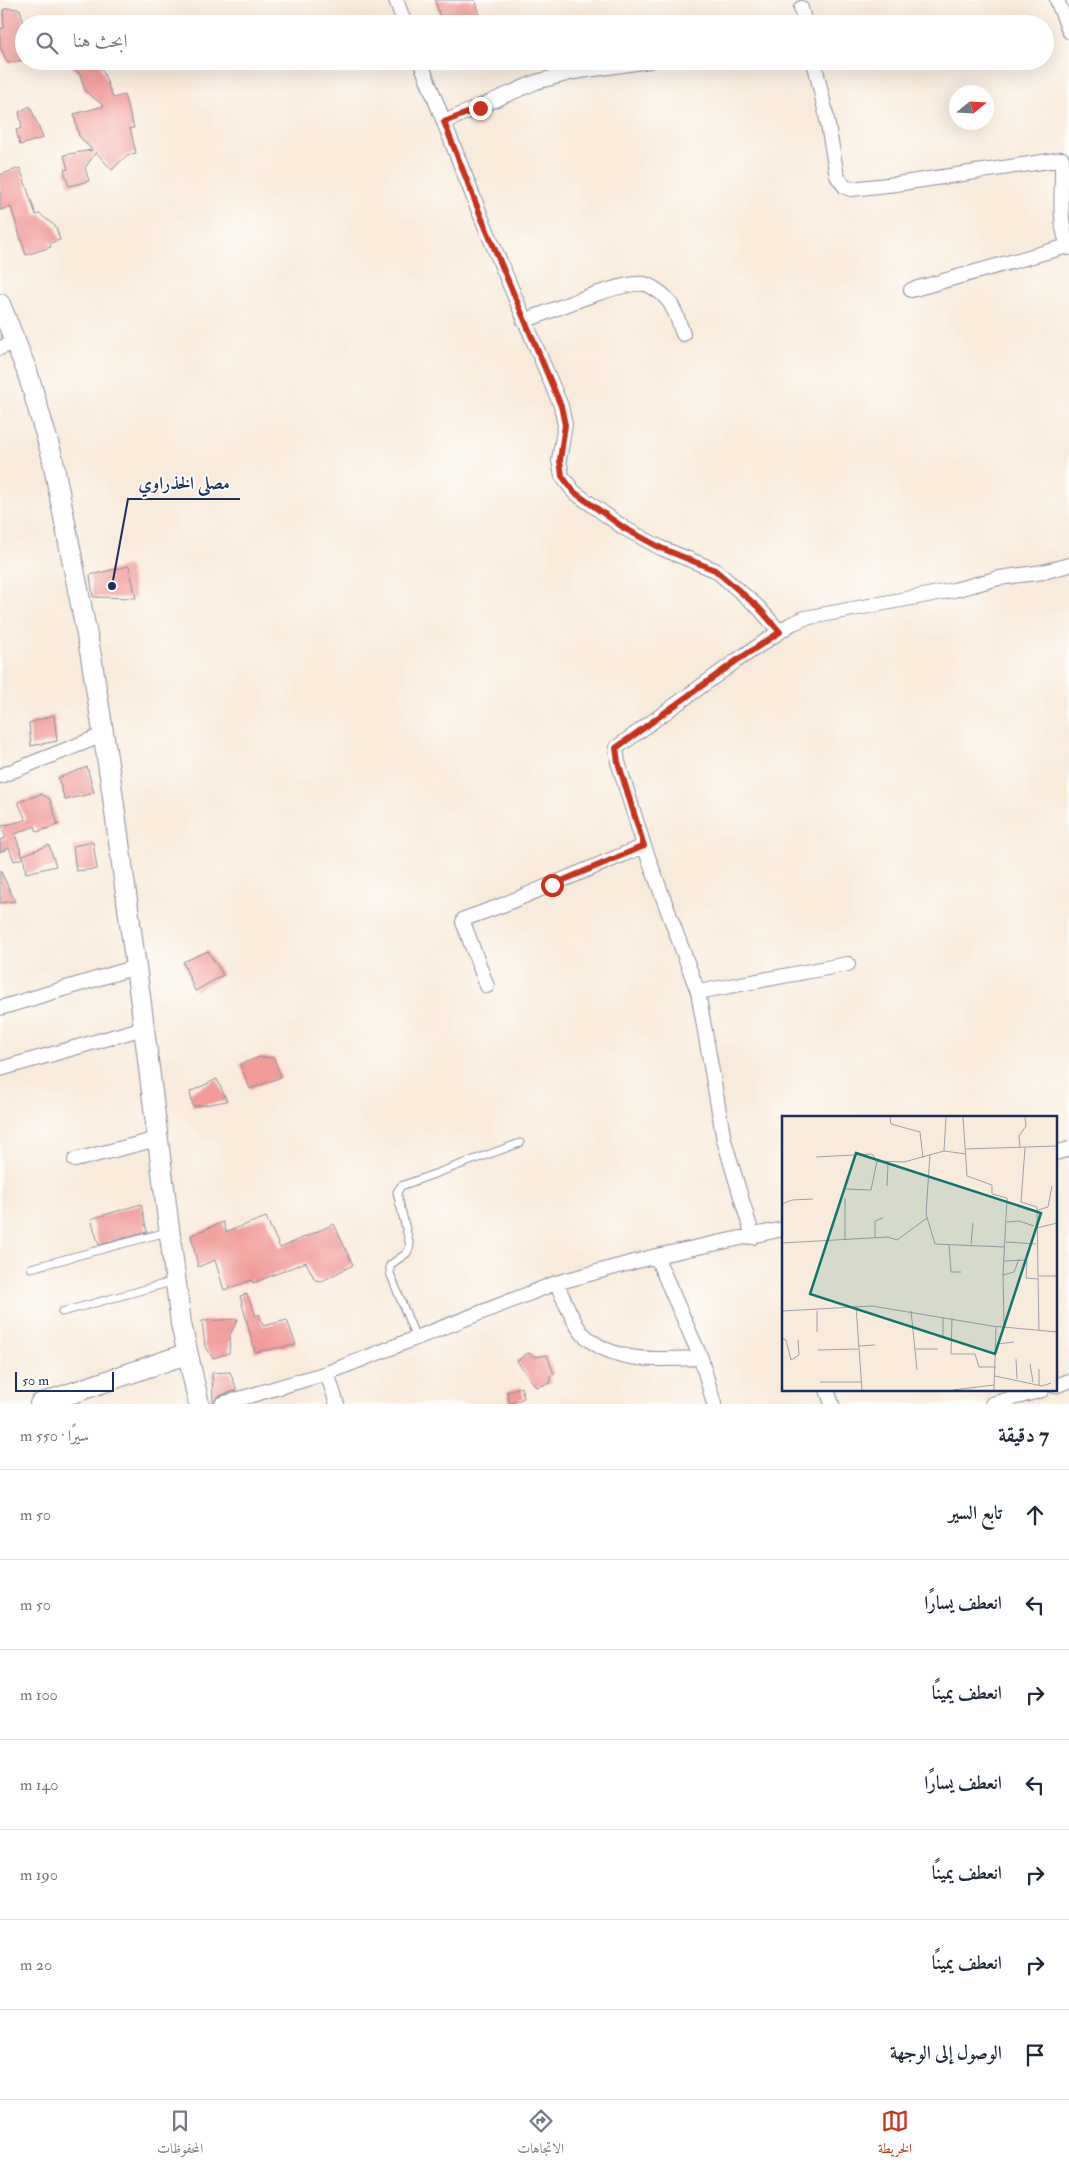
<!DOCTYPE html>
<html lang="ar">
<meta charset="utf-8">
<style>
:root{--surface:#fff;--page:#f2f2f3;--text:#1f2937;--muted:#747a83;--line:#e0e1e3;--accent:#c8321e}
body{margin:0;font-family:"IM FELL Double Pica",Amiri,serif;background:var(--page);color:var(--text);direction:rtl}
.compass{position:absolute;left:949px;top:85px;width:45px;height:45px;border-radius:50%;background:var(--surface);box-shadow:0 5px 20px #0002;rotate:72deg}
.scale{position:absolute;left:15px;bottom:12px;width:99px;box-sizing:border-box;padding-left:5px;border:2px solid #1b2f5e;border-top:0;font-size:14px;line-height:18px;white-space:nowrap;color:#1b2f5e;-webkit-text-stroke:4px #fdfcf7;paint-order:stroke}
.stop{position:absolute;width:15px;height:15px;margin:-11px;border:4px solid #c8321e;border-radius:50%;background:#fff}
.stop.end{background:#c8321e;border-color:#fff;box-shadow:0 1px 5px #0008}
.list{margin:0;padding:0;list-style:none}
h2{display:flex;justify-content:space-between;align-items:center;height:65px;margin:0;padding:0 20px;font-size:21px}
h2 small{font-size:16px;font-weight:400;color:var(--muted)}
.list li{display:grid;grid-template-columns:32px 1fr auto;gap:15px;align-items:center;box-sizing:border-box;height:90px;padding:0 20px;border-top:1px solid var(--line)}
.list b{display:block;font-size:19px;white-space:nowrap}
.list em{font-size:16px;font-style:normal;color:var(--muted)}
.icon{flex:none;width:28px;height:28px;fill:none;stroke:currentColor;stroke-width:2;stroke-linecap:round;stroke-linejoin:round}
.map{position:relative;flex:none;width:1069px;height:1404px;overflow:hidden;direction:ltr}
.search{position:absolute;background:var(--surface);box-shadow:0 5px 20px #0002;left:15px;right:15px;top:15px;height:55px;display:flex;align-items:center;gap:12px;box-sizing:border-box;padding:0 18px;border-radius:28px;color:var(--muted);font-size:19px}
.sheet{height:695px;background:var(--surface)}
nav{display:flex;justify-content:space-around;align-items:center;box-sizing:border-box;height:70px;border-top:1px solid var(--line);background:var(--surface);font-size:14px;color:var(--muted)}
nav a{display:grid;justify-items:center;gap:2px}
nav .on{color:var(--accent)}
.map>svg:first-child{display:block}
</style>
<div class="map">
<svg width="1069" height="1404" viewBox="0 0 1069 1404">
<rect width="100%" height="100%" fill="#fdfcf7"/>
<filter id="ink" filterUnits="userSpaceOnUse"><feTurbulence type="fractalNoise" baseFrequency=".02" numOctaves="2"/><feDisplacementMap in="SourceGraphic" scale="10" xChannelSelector="R" yChannelSelector="G"/><feConvolveMatrix kernelMatrix="1 2 1 2 8 2 1 2 1" color-interpolation-filters="sRGB"/></filter>
<filter id="wash" filterUnits="userSpaceOnUse"><feTurbulence type="fractalNoise" baseFrequency=".0096" numOctaves="4" result="noise"/><feDisplacementMap in="SourceGraphic" scale="20" xChannelSelector="R" yChannelSelector="G"/><feGaussianBlur stdDeviation="1.12" result="paint"/><feColorMatrix in="noise" values="0 0 0 0 0 0 0 0 0 0 0 0 0 0 0 0 0 1.4 0 .05"/><feComposite in="paint" operator="in"/></filter>
<g filter="url(#wash)">
<rect width="100%" height="100%" fill="#f9ebdb"/>
<g id="blocks">
<!-- building -->
<path fill="#f19a97" d="M435,0H475L482,21L472,24H442Z
M7,8L20,9L24,25V60L8,63L0,47V29L4,28L3,10Z
M71,61H99L113,98L124,95L134,128H130L136,153L127,155L112,170L96,152L85,168L89,181L69,186L64,170L68,169L64,155L92,150L79,136L74,114L104,106L85,91L80,74L74,70Z
M30,106L43,138L20,145L16,130L22,128L19,112Z
M20,168L36,215L40,214L56,227L60,240L50,243L51,247L26,255L11,207L0,210V175Z
M129,566L136,598L93,597L90,575Z
M54,715L57,741L31,746L29,723Z
M87,767L94,793L65,800L58,778Z
M41,794L50,799L58,825L37,832L35,826L15,834L23,858L14,861L9,848L0,852V840L6,838L1,826L26,820L18,802Z
M93,842L97,869L76,871L73,846Z
M49,845L56,866L26,873L23,855Z
M0,870L15,901L0,903Z
M208,951L223,975L195,991L183,962Z
M260,1057L274,1058L281,1077L250,1089L240,1064Z
M217,1079L227,1101L193,1107L190,1092Z
M141,1204L147,1232L99,1245L91,1219Z
M266,1217L280,1248L334,1224L353,1265L322,1281L315,1280L306,1262L253,1283L252,1280L224,1290L215,1260L198,1267L191,1235L223,1222L226,1232Z
M247,1294L256,1316L259,1314L263,1326L287,1320L296,1345L255,1352L240,1296Z
M238,1319L230,1335L229,1353L213,1358L205,1346L202,1321Z
M528,1353L536,1357L547,1355L554,1374L550,1376L551,1383L536,1387L517,1361Z
M230,1372L237,1390L219,1396L213,1403L212,1373Z
M521,1387L524,1398L510,1404L507,1392Z"/>
</g>
</g>
<g filter="url(#ink)">
<use href="#blocks" fill-opacity="0" stroke="#8a8d9c" stroke-width="1"/>
<g fill="none" stroke-linecap="round" stroke-linejoin="round">
<!-- lane casing -->
<g stroke="#8a8d9c" stroke-width="9">
<path id="lane" d="M31,1268L167,1232
M62,1312L175,1281
M416,1338L390,1273V1265L407,1253L410,1246L397,1192L401,1186L520,1143"/>
</g>
<!-- street casing -->
<g stroke="#8a8d9c" stroke-width="16">
<path id="street" d="M396,0L405,24
M1057,0L1069,31
M801,8L805,24
M420,61L482,219L561,406L565,425L559,460L562,476L574,492L624,528L661,548L715,570L758,607L780,632
M814,61L826,114L837,176L845,187L851,189L896,184L1062,159C1063,188 1057,221 1069,248
M444,122L536,82L574,72L650,61
M911,290L1068,246
M524,321C549,312 622,280 645,284C650,285 658,291 662,294C674,304 678,320 683,334
M0,348L15,342
M0,776L103,735
M487,986L463,922L464,919L500,906L644,846
M698,992L848,964
M0,1008L136,967
M0,1069L144,1028
M1055,1153L1069,1149
M75,1160L158,1139
M753,1237L724,1140L698,992L644,846L618,762L616,748L736,661L791,624L805,618L954,590L999,578L1043,572L1069,565
M656,1256L701,1358L714,1404
M556,1283C563,1296 573,1324 583,1334C615,1365 660,1359 701,1358
M327,1373L337,1404
M1055,1386L1069,1381
M827,1390L832,1404
M222,1404L327,1373L556,1283L656,1256L783,1229
M992,1404L1042,1390"/>
</g>
<!-- secondary casing -->
<g stroke="#8a8d9c" stroke-width="22">
<path id="secondary" d="M0,304L27,371L52,456L91,656L110,776L141,1004L181,1324L199,1404
M40,1404L186,1354"/>
</g>
<!-- lane -->
<use href="#lane" stroke="#fff" stroke-width="7"/>
<!-- street -->
<use href="#street" stroke="#fff" stroke-width="14"/>
<!-- secondary -->
<use href="#secondary" stroke="#fff" stroke-width="20"/>
</g>
</g>
<g fill="none" stroke-linecap="round" stroke-linejoin="round" filter="url(#ink)">
<!-- route -->
<path stroke="#c8321e" stroke-width="6" d="M480,108L444,122L482,219L561,406L565,425L560,460L562,476L574,492L624,528L661,548L715,570L758,607L780,632L736,661L616,748L618,762L644,846L552,885"/>
</g>
<!-- overview -->
<g transform="translate(782 1116)">
<rect width="275" height="275" fill="#f9ebdb"/>
<path fill="none" stroke="#a0a0a9" stroke-width="1" d="M108,1L109,8L138,16L141,42M181,1L185,60L210,69V78L225,82L221,159L222,211M238,32L237,20L244,10L243,1M243,32L239,86L255,91L256,160H275M184,33L275,30M162,35L164,1M148,38L144,98L153,128L223,131M34,41L90,38L95,45M105,70L106,48M64,73L89,74L95,45L122,46L162,35L184,38M63,82V124M0,88L10,84L31,83M256,94L266,91L270,70M225,106L237,105L252,110M255,112L275,107M93,122V105L101,102M224,126L254,128M0,127L106,121L115,124L145,102M189,128L191,107M167,129L169,156H179M222,145L245,144L244,162L256,163M221,159L232,156L237,143M256,161L257,214M74,190L80,274M0,195L90,190L210,210L275,216M35,195V216M129,195L135,254M170,202L169,238H193L197,251H214M0,222L4,224L9,244L17,239L16,224M161,222V201M215,228L232,226M76,230L93,229M133,233H156M36,234L76,233M234,243L235,263M248,248L251,266M257,253V269M213,260L260,270L269,267M38,266H80M171,274L212,269M212,274L214,211"/>
<path fill="#0f766e" fill-opacity="0.15" stroke="#0f766e" stroke-width="2.5" d="M74,37L259,97L213,238L28,178Z"/>
<rect width="275" height="275" fill="none" stroke="#1b2f5e" stroke-width="2.5"/>
</g>
<!-- callouts -->
<path fill="none" stroke="#1b2f5e" stroke-width="2" d="M112 586L128 499H240"/>
<circle fill="#1b2f5e" stroke="#fdfcf7" stroke-width="2" cx="112" cy="586" r="5"/>
<g font-size="18" text-anchor="middle" font-weight="bold" fill="#1b2f5e" stroke="#fdfcf7" stroke-width="4" stroke-linejoin="round" paint-order="stroke">
<text x="184" y="489">مصلى الخذراوي</text>
</g>
</svg>
<svg class="compass" viewBox="-18 -18 36 36"><path d="M0-13l5 13h-10z" fill="#e53935"/><path d="M0 13l5-13h-10z" fill="#747a83"/></svg>
<div class="scale">50 m</div>
<div class="stop" style="left:552px;top:885px"></div>
<div class="stop end" style="left:480px;top:108px"></div>
<div class="search"><svg class="icon" aria-label="search" viewBox="0 0 24 24"><circle cx="10" cy="10" r="6"/><path d="M15 15l6 6"/></svg>ابحث هنا</div>
</div>
<section class="sheet">
<h2>7 دقيقة<small>سيرًا · 550 m</small></h2>
<ul class="list">
<li><svg class="icon" aria-label="ahead" viewBox="0 0 24 24"><path d="M12 20V5M6 11l6-6 6 6"/></svg><div><b>تابع السير</b></div><em>50 m</em></li>
<li><svg class="icon" aria-label="left" viewBox="0 0 24 24"><path d="M17 20v-9H6M10 6l-5 5 5 5"/></svg><div><b>انعطف يسارًا</b></div><em>50 m</em></li>
<li><svg class="icon" aria-label="right" viewBox="0 0 24 24"><path d="M7 20v-9h11M14 6l5 5-5 5"/></svg><div><b>انعطف يمينًا</b></div><em>100 m</em></li>
<li><svg class="icon" aria-label="left" viewBox="0 0 24 24"><path d="M17 20v-9H6M10 6l-5 5 5 5"/></svg><div><b>انعطف يسارًا</b></div><em>140 m</em></li>
<li><svg class="icon" aria-label="right" viewBox="0 0 24 24"><path d="M7 20v-9h11M14 6l5 5-5 5"/></svg><div><b>انعطف يمينًا</b></div><em>190 m</em></li>
<li><svg class="icon" aria-label="right" viewBox="0 0 24 24"><path d="M7 20v-9h11M14 6l5 5-5 5"/></svg><div><b>انعطف يمينًا</b></div><em>20 m</em></li>
<li><svg class="icon" aria-label="arrive" viewBox="0 0 24 24"><path d="M6 21V4h12l-3 4 3 4H6"/></svg><div><b>الوصول إلى الوجهة</b></div></li>
</ul>
</section>
<nav>
<a class="on"><svg class="icon" aria-label="map" viewBox="0 0 24 24"><path d="M3 6l6-2 6 2 6-2v14l-6 2-6-2-6 2zM9 4v14M15 6v14"/></svg>الخريطة</a>
<a><svg class="icon" aria-label="directions" viewBox="0 0 24 24"><path d="M12 3l9 9-9 9-9-9zM9 14v-3h6M13 9l2 2-2 2"/></svg>الاتجاهات</a>
<a><svg class="icon" aria-label="saved" viewBox="0 0 24 24"><path d="M7 4h10v16l-5-4-5 4z"/></svg>المحفوظات</a>
</nav>
